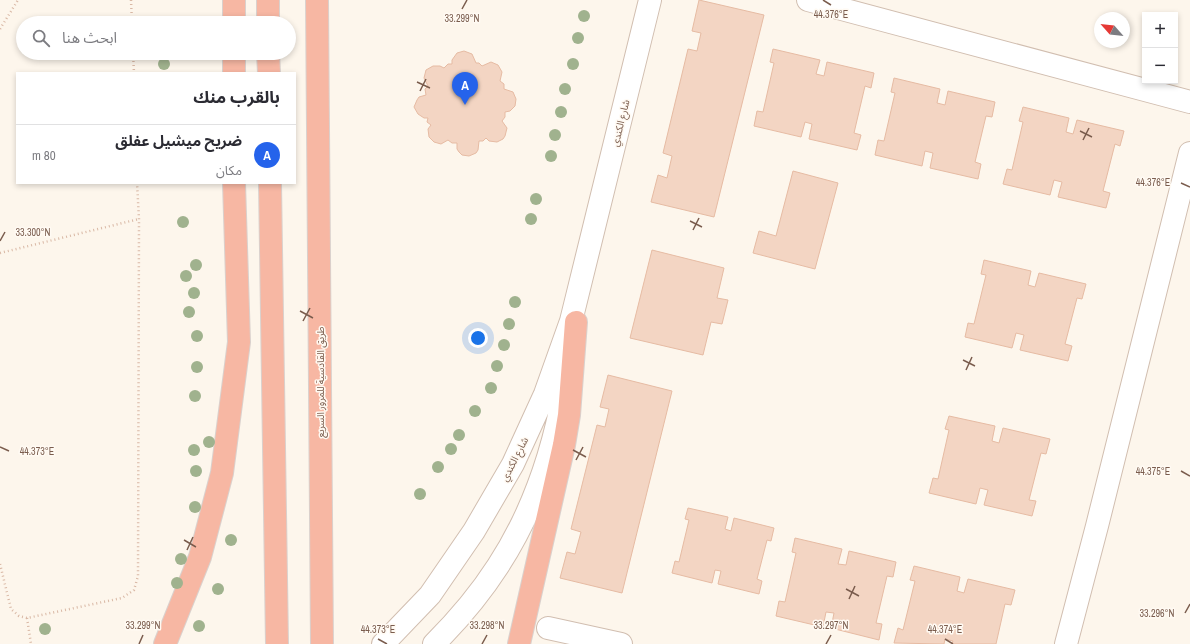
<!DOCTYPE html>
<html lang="ar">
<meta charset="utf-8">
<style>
:root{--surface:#fff;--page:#f7f7f7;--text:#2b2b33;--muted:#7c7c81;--line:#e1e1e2;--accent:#2563eb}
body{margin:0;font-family:"Archivo Narrow","Noto Sans Arabic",sans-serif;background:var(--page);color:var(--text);direction:rtl}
.controls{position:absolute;right:12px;top:12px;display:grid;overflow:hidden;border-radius:0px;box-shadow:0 2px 6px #0003}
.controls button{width:36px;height:36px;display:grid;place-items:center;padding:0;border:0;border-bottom:1px solid var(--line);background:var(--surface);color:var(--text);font:20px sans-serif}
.compass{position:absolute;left:1094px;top:12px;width:36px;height:36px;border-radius:50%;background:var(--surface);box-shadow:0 2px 6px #0003;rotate:297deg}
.you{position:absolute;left:478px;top:338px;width:14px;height:14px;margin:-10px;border:3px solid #fff;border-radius:50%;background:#1a73e8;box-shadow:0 0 0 6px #1a73e833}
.badge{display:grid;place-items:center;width:26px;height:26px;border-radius:50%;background:var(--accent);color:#fff;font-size:13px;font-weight:700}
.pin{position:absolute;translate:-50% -33px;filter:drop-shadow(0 1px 2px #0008)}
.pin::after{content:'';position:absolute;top:21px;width:14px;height:12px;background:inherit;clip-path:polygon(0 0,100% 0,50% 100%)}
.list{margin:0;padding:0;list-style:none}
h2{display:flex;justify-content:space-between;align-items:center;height:52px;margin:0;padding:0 16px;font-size:17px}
h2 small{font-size:13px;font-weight:400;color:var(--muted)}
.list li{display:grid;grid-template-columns:26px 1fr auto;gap:12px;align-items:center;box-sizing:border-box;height:60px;padding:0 16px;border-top:1px solid var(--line)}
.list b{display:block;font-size:15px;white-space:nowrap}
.list p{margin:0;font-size:13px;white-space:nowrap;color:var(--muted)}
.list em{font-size:13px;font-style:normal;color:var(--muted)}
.icon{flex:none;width:22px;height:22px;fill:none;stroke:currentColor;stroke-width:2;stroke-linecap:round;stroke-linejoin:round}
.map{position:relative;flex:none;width:1190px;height:644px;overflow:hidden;direction:ltr}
.search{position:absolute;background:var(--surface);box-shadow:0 2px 6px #0003;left:16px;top:16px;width:280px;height:44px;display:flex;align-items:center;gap:10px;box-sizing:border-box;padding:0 14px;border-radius:22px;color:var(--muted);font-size:15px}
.panel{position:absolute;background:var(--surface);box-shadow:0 2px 6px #0003;left:16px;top:72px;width:280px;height:112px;border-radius:0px;direction:rtl}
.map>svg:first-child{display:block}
</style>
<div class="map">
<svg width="1190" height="644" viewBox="0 0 1190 644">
<rect width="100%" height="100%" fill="#fdf6ec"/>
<!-- building -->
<path fill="#f3d5c3" stroke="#e6bba3" d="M699,0L764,15L714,217L651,202L658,175L667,178L672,156L663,153L688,49L697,51L701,33L692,31Z
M773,49L820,60L816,74L824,76L827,62L874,73L871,88L865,86L854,133L861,135L857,150L809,139L812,124L805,122L801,137L754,126L757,111L763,112L774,63L770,62Z
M464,51L472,54L476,63H479L482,66L491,62L498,65L502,72L500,81L504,84V89L513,92L516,99L515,106L510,111L505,112V117L502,121L507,128L505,136L503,139L497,142L489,141L486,138L483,141H479L478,150L476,153L469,156L462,155L459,152L457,149V143H452L448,140L441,144L434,142L429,137L428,129L431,125L427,122L428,118H424L418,114L414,107L417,100L419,97L426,95L425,89L428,86L424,78L426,70L433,66H440L444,68L448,64H452V60L457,53Z
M894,78L940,89L937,103L945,105L948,91L995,102L992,117L986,116L975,162L981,164L978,179L930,168L933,153L925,151L922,166L875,155L878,140L884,141L895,93L891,92Z
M1023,107L1069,118L1066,132L1073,134L1077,120L1124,131L1120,146L1115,144L1103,191L1110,193L1106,208L1058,197L1062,182L1054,180L1050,195L1003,184L1007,169L1012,170L1023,122L1019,121Z
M793,171L838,183L815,269L753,253L759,231L776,236Z
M652,250L724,268L717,298L728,300L722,324L711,322L703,355L630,338Z
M984,260L1031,271L1028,285L1035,287L1039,273L1086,284L1082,299L1077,298L1065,344L1072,346L1068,361L1020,350L1024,335L1016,333L1012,348L965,337L968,323L974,324L986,275L981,274Z
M608,375L672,391L622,593L560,578L567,552L575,554L581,532L571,529L597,425L605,427L609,409L600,407Z
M949,416L995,426L992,441L999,443L1003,428L1050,439L1046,454L1041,453L1029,500L1036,501L1032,516L984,505L988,490L980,488L976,504L929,493L933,478L938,479L949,430L945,429Z
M688,508L728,517L725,529L731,531L734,518L774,528L771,541L767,540L757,579L762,581L759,594L718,584L721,571L715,570L712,583L672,573L675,561L679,562L689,520L685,519Z
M795,538L842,549L838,564L846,565L849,551L896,562L893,577L887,576L876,623L882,624L879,640L831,628L834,613L826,612L823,627L776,616L779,601L785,602L796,553L792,552Z
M914,566L960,577L957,591L964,593L968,579L1015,590L1011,605L1005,604L996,644H952L953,641L945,639L944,644L894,643L898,628L903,630L915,581L910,580Z"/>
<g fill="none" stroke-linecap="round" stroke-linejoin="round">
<!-- minor casing -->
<g stroke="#d1beb0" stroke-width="24">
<path id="minor" d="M808,0L1190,102
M548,628L621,644
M383,644L430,595L474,531L513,464L545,394L571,321L650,0
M434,644C458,620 480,594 498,566C532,514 553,452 564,391
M1066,644L1097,526L1190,153"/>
</g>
<!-- highway casing -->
<g stroke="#dad1cd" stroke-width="24">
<path id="highway" d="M268,0V23
M317,0L322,644
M234,23V0
M268,53L269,73
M234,73V53
M270,183L277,644
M165,644L200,557L222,473L239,342L234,183
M519,644L564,445L569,415L576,322"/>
</g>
<!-- path -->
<path stroke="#d9b8a5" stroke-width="2.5" stroke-dasharray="1 3" stroke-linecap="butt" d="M131,0L132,23
M0,29L18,0
M133,53L134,73
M0,253L139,219
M0,564L11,609L19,616L27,618L122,598L134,590L138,576L139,219L137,183
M27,618L31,644"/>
<!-- minor -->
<use href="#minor" stroke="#fff" stroke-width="22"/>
<!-- highway -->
<use href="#highway" stroke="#f7b7a3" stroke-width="22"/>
</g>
<!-- trees -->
<g fill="#a0b28e">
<circle cx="584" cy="16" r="6"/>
<circle cx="578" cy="38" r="6"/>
<circle cx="164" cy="64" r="6"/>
<circle cx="573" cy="64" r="6"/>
<circle cx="565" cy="89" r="6"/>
<circle cx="561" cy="112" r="6"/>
<circle cx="555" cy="135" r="6"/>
<circle cx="551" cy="156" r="6"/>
<circle cx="536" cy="199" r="6"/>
<circle cx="531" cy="219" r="6"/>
<circle cx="183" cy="222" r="6"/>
<circle cx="196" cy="265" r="6"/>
<circle cx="186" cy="276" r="6"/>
<circle cx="194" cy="293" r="6"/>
<circle cx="515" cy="302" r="6"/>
<circle cx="189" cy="312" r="6"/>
<circle cx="509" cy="324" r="6"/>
<circle cx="197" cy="336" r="6"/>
<circle cx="504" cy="345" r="6"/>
<circle cx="497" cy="366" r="6"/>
<circle cx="197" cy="367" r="6"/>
<circle cx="491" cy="388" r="6"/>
<circle cx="195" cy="396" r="6"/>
<circle cx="475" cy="411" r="6"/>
<circle cx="459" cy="435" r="6"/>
<circle cx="209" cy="442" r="6"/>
<circle cx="451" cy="449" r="6"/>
<circle cx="194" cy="450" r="6"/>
<circle cx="438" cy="467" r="6"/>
<circle cx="196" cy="471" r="6"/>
<circle cx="420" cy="494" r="6"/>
<circle cx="195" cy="507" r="6"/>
<circle cx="231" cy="540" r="6"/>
<circle cx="181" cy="559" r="6"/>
<circle cx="177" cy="583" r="6"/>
<circle cx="218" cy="589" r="6"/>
<circle cx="199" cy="626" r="6"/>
<circle cx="45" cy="629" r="6"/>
</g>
<!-- ticks -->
<path fill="none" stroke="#7a5c4d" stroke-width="1.5" d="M823,0L831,5M462,9L467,0M417,82L430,88M420,91L426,79M1080,131L1092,137M1083,140L1089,128M1181,183L1190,187M690,221L702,227M693,230L699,218M0,241L5,232M300,311L313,318M303,321L310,308M963,360L975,366M966,370L972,357M0,447L9,451M573,450L586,457M576,460L583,447M1181,471L1190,476M184,540L196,547M187,550L193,537M846,589L859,596M849,599L855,586M1185,613L1190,604M378,639L387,644M945,639L953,644M139,644L143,635M482,644L487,635M826,644L831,635"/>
<g text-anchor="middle" stroke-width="3" stroke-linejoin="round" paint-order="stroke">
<!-- street labels -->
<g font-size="10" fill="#7a5c4d" stroke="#fffaf3">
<text transform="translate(620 123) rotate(-76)" y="4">شارع الكندي</text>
<text transform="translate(320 382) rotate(-90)" y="4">طريق القادسية للمرور السريع</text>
<text transform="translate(514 459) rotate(-63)" y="4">شارع الكندي</text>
</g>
</g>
<g font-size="10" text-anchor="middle" fill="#7a5c4d" stroke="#fffaf3" stroke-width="3" stroke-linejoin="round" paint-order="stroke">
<text x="831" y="18">44.376°E</text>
<text x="462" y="22">33.299°N</text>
<text x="1153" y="186">44.376°E</text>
<text x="33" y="236">33.300°N</text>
<text x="37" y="455">44.373°E</text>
<text x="1153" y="475">44.375°E</text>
<text x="1157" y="617">33.296°N</text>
<text x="143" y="629">33.299°N</text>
<text x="487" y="629">33.298°N</text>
<text x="831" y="629">33.297°N</text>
<text x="378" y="633">44.373°E</text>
<text x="945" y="633">44.374°E</text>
</g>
</svg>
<div class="controls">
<button>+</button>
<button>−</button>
</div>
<svg class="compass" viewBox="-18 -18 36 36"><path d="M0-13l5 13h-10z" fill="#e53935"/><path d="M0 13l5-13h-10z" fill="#7c7c81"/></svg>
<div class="you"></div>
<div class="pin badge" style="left:465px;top:105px">A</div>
<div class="search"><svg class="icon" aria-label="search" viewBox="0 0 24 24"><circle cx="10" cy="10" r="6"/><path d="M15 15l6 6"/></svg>ابحث هنا</div>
<section class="panel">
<h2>بالقرب منك<small></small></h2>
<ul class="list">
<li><span class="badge">A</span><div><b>ضريح ميشيل عفلق</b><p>مكان</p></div><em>80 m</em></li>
</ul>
</section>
</div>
